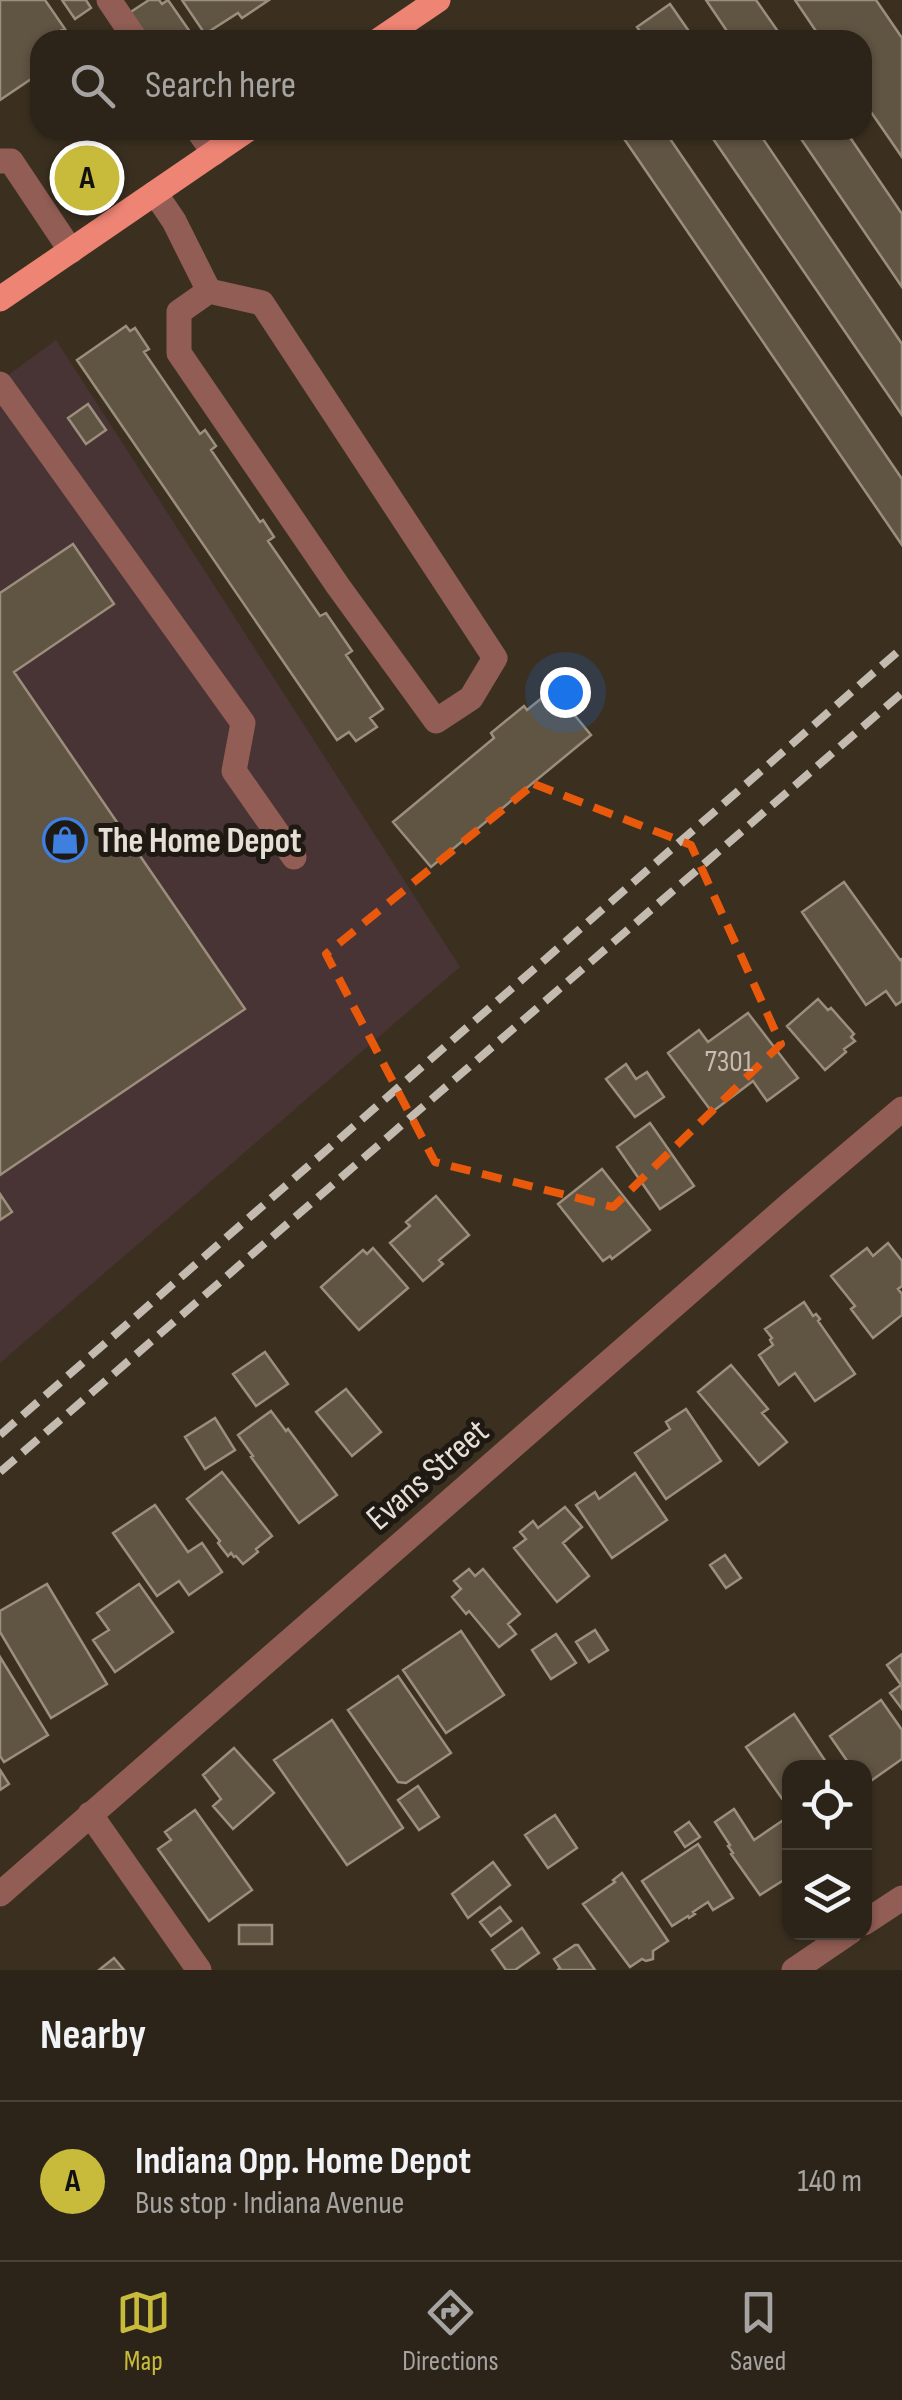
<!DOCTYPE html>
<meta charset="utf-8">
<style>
:root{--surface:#2c2418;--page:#342c21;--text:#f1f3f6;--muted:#a6a4a2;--line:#484137;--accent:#c8bb3b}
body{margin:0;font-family:"Sofia Sans Condensed",sans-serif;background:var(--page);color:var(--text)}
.controls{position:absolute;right:30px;bottom:30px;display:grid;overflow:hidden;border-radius:20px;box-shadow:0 2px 8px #0004}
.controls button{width:90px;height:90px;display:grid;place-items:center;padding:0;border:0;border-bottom:2px solid var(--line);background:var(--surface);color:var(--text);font:50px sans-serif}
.you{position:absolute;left:565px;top:692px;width:35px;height:35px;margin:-25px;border:8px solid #fff;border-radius:50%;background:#1a73e8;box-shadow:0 0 0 15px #1a73e833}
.badge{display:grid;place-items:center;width:65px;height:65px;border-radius:50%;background:var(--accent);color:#111;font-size:32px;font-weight:700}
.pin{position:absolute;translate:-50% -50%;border:5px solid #fff;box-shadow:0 2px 10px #0006}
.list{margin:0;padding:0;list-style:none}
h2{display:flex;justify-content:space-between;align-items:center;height:130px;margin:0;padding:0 40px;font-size:42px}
h2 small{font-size:32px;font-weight:400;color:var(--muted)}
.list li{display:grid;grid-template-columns:65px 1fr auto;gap:30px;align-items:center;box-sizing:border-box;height:160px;padding:0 40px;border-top:2px solid var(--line)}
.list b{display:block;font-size:38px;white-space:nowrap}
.list p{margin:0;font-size:32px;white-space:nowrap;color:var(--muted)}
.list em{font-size:32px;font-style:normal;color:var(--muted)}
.icon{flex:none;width:55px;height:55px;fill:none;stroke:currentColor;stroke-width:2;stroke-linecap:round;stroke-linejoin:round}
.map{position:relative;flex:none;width:902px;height:1970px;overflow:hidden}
.search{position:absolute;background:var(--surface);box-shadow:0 2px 8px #0004;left:30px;right:30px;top:30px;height:110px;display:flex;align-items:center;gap:25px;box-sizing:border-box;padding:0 35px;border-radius:30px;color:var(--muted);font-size:38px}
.sheet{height:290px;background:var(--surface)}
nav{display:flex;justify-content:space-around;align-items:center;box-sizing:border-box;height:140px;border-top:2px solid var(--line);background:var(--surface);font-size:28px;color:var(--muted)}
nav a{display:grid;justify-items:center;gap:5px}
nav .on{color:var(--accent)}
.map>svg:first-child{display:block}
</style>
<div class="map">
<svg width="902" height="1970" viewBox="0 0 902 1970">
<rect width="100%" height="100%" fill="#3b3020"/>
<!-- commercial -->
<path fill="#483335" d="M56,340L460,967L0,1363V381Z"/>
<!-- building -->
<path fill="#605443" stroke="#9b8e7c" stroke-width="2.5" d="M0,0H45L65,29L62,30L69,40H40V73L0,100Z
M62,0H86L91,8L75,19Z
M149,0H159L162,4L168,0L195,39L143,40L126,15Z
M182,0H269L242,18L238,13L205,34Z
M706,0H756L784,40H733Z
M795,0H876L902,38V157L862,99V40H822Z
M670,4L695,40H646L637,27Z
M618,130H664L902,479V545Z
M707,130H757L902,344V415Z
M795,130H845L902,214V287Z
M126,326L130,331L135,328L149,349L144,352L200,434L205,430L216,446L211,450L260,522L263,520L274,537L268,541L320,616L326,613L352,651L346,655L383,709L370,718L377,727L356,741L349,732L337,740L77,360Z
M88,404L106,430L86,444L68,418Z
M73,544L114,604L14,672L245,1009L0,1175V593Z
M553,689L591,735L431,867L393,822L494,738L491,733L524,706L527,710Z
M844,882L900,960L902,959V1001L896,1005L886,991L866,1005L802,912Z
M818,999L828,1010L831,1008L854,1034L851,1037L855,1041L844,1049L846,1052L825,1070L787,1026Z
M748,1013L798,1078L767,1101L753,1081L712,1112L668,1053L699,1030L708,1042Z
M626,1064L636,1079L647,1072L664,1097L635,1117L606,1079Z
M650,1123L694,1186L660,1209L617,1147Z
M602,1169L650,1230L612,1259L610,1256L603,1261L558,1204Z
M0,1194L12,1212L0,1220Z
M436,1196L469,1235L439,1260L443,1264L423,1281L390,1243L410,1226L406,1222Z
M888,1243L902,1261V1286L898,1289L902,1294V1315L873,1338L851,1309L855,1306L831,1276L867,1248L873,1256Z
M373,1248L408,1288L359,1330L321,1287L363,1250L367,1254Z
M804,1302L813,1316L816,1314L820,1319L818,1321L855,1374L815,1401L795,1373L779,1385L759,1355L773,1345L770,1340L772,1338L765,1329Z
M265,1352L288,1384L256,1406L233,1374Z
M731,1365L768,1409L762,1413L787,1442L759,1465L698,1392Z
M346,1389L381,1432L352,1456L316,1412Z
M686,1409L721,1461L666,1499L635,1453L670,1429L666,1422Z
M271,1411L286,1431L288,1429L337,1495L299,1523L251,1457L253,1456L238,1435Z
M215,1418L235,1450L205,1469L185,1437Z
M222,1472L272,1536L256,1549L258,1552L243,1564L236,1556L234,1557L231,1553L228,1556L218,1543L220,1541L187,1499Z
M635,1473L667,1520L612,1558L576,1505L595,1492L599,1499Z
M155,1505L188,1552L202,1543L222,1572L189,1595L179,1581L157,1596L113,1533Z
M565,1507L582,1527L563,1543L589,1576L557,1602L514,1548L526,1539L520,1532L533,1521L538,1528Z
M725,1555L741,1578L726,1588L710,1565Z
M469,1569L475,1576L483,1569L520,1614L508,1624L516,1634L499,1647L469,1611L466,1614L452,1597L461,1589L454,1581Z
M47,1584L107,1684L51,1718L0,1632V1611Z
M139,1584L173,1632L115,1672L93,1640L109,1630L97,1613Z
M595,1630L608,1650L589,1662L576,1642Z
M461,1631L504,1695L446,1733L403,1670Z
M556,1634L576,1663L551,1679L532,1650Z
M902,1654V1709L890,1693L901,1685L887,1665Z
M0,1657L48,1735L4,1762L0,1756Z
M398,1676L451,1753L406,1783L398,1782L348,1710Z
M881,1700L902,1730V1759L865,1785L864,1768H852L830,1736Z
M794,1714L830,1768H790V1810L746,1747Z
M332,1720L403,1828L347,1865L274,1760Z
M234,1748L274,1793L233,1829L213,1806L221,1799L203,1775Z
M0,1770L9,1784L0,1790Z
M418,1786L439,1817L419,1830L398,1800Z
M734,1809L754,1840L782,1821L790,1832V1876L760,1895L731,1854L733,1853L728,1846L730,1845L715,1822Z
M195,1810L252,1890L209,1921L158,1849L171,1840L165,1832Z
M555,1815L577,1848L548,1868L525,1835Z
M689,1822L700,1837L685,1847L675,1832Z
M698,1844L733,1898L713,1910L708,1902L693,1912L695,1914L689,1918L688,1916L672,1926L642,1881Z
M493,1862L510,1885L468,1918L452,1894Z
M622,1873L668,1941L653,1951V1959L646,1961L642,1959L630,1967L583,1904L615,1882L613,1880Z
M500,1907L511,1921L491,1936L480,1922Z
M239,1925H272V1944H239Z
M522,1928L539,1953L515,1970H506L492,1950Z
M575,1945H578L595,1970H558L560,1968L554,1959Z
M114,1958L124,1970H99Z"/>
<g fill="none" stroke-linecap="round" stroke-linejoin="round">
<!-- minor -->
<path stroke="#915d54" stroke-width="25" d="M109,0L136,40
M198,130L214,153
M0,161H11L71,251
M155,193L174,221L209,291
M209,291L262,303L495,658L471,698L436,721L338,586L179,353V312Z
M0,384L243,723L234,771L294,857
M90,1814L199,1970
M0,1894L789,1205L902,1109
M864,1923L902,1898
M794,1970L850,1932"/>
<!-- major -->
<path stroke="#ee8474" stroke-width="25" d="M379,40L438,0
M0,299L247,130"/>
<!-- rail -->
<path stroke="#c3bbb0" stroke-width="8" stroke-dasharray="20 10" stroke-linecap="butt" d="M0,1435L902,648
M0,1472L902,693"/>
</g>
<!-- marked area -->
<path fill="none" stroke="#e8590c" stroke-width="8" stroke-dasharray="20 12" stroke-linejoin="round" d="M534,784L691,845L781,1044L613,1207L435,1162L326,954Z"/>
<!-- icons -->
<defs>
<g id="shop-ring" transform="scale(2.25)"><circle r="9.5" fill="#1e1912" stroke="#3f7fe0" stroke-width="1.5"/><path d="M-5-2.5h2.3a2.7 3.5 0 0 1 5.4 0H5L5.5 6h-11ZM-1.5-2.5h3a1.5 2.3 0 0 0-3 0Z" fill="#3f7fe0"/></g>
</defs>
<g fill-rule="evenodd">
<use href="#shop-ring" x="65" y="840"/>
</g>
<g text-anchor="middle" stroke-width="10" stroke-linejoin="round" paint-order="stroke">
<!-- number labels -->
<g font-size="30" fill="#c4bcb0">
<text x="729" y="1071">7301</text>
</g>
<!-- poi labels -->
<g font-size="35" font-weight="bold" fill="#e6dfd5" stroke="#1e1912" text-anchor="start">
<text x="98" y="852">The Home Depot</text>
</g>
<!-- street labels -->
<g font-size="35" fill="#e6dfd5" stroke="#1e1912">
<text transform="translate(427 1474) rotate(-41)" y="12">Evans Street</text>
</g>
</g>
</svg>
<div class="controls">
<button><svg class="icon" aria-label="locate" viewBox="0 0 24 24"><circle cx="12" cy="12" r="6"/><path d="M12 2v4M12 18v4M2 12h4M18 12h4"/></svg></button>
<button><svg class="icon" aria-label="layers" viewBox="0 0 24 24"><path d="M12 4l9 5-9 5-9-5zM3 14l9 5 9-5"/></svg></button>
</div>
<div class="you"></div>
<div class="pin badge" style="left:87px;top:178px">A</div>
<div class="search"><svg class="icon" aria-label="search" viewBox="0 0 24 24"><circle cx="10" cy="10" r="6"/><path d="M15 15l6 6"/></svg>Search here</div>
</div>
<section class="sheet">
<h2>Nearby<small></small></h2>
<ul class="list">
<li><span class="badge">A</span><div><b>Indiana Opp. Home Depot</b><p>Bus stop · Indiana Avenue</p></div><em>140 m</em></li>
</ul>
</section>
<nav>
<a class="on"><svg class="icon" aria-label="map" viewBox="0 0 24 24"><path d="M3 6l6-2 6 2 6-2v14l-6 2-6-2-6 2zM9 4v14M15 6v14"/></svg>Map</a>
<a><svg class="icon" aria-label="directions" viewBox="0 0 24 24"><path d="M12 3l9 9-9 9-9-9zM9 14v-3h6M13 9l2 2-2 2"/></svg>Directions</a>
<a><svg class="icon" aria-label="saved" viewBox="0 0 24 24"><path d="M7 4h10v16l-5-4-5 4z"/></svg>Saved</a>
</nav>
